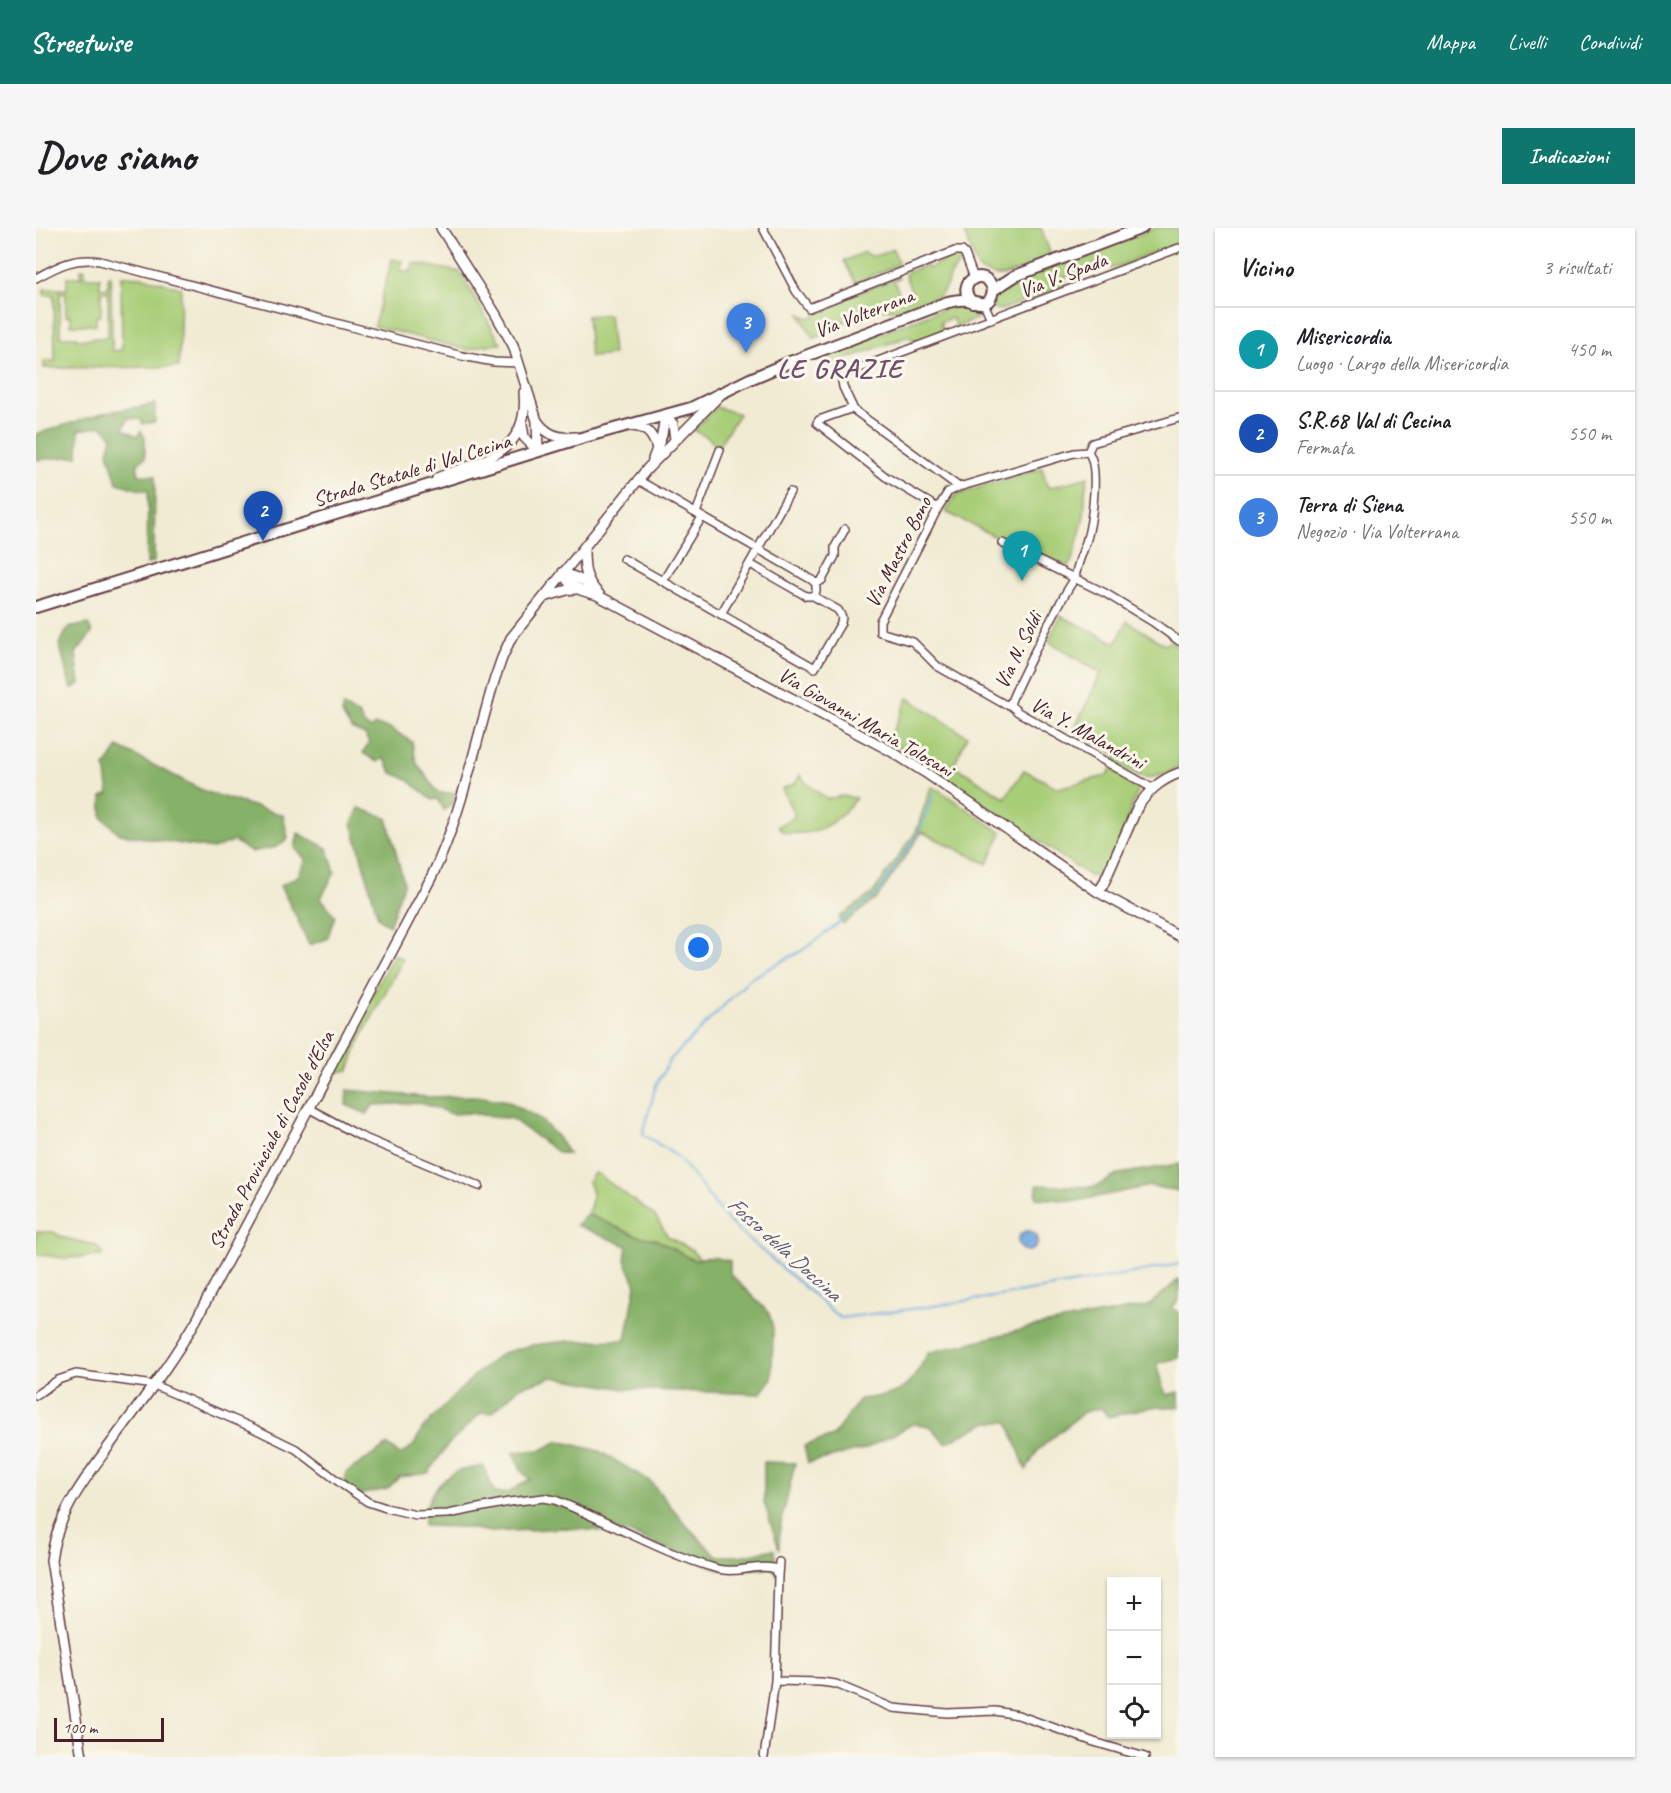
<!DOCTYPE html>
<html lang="it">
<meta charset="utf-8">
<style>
:root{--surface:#fff;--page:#f6f6f6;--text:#202124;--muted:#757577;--line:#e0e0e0;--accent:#0f766e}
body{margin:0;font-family:Caveat,sans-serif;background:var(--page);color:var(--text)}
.controls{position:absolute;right:18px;bottom:18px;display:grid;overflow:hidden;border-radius:0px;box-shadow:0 2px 4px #0004}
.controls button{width:54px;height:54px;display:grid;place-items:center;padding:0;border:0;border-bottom:2px solid var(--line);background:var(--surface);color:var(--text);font:30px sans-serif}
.scale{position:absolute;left:18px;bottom:15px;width:110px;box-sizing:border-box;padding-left:6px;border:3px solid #4a1f2b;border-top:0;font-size:16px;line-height:21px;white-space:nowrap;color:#4a1f2b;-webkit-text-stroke:4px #fbf7ec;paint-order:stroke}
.you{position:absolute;left:663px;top:720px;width:21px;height:21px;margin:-15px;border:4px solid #fff;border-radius:50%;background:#1a73e8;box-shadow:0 0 0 9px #1a73e833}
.badge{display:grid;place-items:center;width:39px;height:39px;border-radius:50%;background:var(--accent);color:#fff;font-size:20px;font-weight:700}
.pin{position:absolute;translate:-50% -50px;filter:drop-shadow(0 2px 3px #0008)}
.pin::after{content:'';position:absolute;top:32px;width:21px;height:18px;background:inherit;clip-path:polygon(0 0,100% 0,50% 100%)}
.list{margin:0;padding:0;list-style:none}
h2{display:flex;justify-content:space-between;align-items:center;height:78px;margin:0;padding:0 24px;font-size:26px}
h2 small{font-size:20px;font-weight:400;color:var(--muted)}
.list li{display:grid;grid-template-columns:39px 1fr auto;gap:18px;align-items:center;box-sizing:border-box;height:84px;padding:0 24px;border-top:2px solid var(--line)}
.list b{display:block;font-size:22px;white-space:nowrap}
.list p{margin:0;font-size:20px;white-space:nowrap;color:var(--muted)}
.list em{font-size:20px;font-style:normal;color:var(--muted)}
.icon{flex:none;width:33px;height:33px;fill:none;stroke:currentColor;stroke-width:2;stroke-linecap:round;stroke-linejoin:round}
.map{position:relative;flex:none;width:1143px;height:1529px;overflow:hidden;border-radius:0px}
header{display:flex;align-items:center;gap:36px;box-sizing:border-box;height:84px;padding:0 30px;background:var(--accent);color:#fff}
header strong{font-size:28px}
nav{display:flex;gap:33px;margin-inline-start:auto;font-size:21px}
.intro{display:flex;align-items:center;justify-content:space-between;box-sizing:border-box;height:144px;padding:0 36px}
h1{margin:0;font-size:42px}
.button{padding:15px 27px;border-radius:0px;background:var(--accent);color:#fff;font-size:21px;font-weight:700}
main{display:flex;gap:36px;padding:0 36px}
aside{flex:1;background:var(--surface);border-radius:0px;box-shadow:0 2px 4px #0004}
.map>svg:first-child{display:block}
</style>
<header>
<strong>Streetwise</strong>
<nav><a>Mappa</a><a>Livelli</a><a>Condividi</a></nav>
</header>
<div class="intro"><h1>Dove siamo</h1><a class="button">Indicazioni</a></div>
<main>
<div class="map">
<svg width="1143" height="1529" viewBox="0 0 1143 1529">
<rect width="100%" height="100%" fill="#fbf7ec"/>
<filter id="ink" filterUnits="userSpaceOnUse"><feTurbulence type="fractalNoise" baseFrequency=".0167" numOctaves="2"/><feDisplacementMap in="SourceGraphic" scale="12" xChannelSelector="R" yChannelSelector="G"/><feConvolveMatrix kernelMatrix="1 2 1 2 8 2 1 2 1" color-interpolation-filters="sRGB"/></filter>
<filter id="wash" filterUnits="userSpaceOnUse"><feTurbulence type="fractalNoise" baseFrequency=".008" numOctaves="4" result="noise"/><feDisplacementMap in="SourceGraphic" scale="24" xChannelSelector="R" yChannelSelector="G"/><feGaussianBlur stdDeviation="1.35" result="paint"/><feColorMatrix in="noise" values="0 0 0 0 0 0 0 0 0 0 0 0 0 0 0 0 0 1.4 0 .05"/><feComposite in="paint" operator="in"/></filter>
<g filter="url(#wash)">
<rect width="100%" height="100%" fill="#f1ebd3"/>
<!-- green -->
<path fill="#a9ce78" stroke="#7a7652" stroke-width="1.5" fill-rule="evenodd" d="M926,0H1005L1016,30L967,48H959L943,42Z
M1120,0H1143L1141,16L1075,41L1067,34L1029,49L1028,58L965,82L957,80C956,69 965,61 974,56Z
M857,21L862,33L861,37L820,55L808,33L828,24C838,32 847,25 857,21Z
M918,28L925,30L924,36C913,43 913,59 903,68L865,82L842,81L800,97L788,107L777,110L764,86L774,90L779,88L784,80L861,49L863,50L858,53L866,72L877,67L869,47L870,45L890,37L892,41Z
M356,31L366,33L364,42L375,44L377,35L424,44L465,116L449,117L432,122L338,98Z
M45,41H49V49H64V60H72V48H75L76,123L86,122L85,48L107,49L145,60L143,139L8,140V133H19L18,67H8V61H31V49H45ZM24,64L30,65V88H35V97H60V88H65V64H72V109L41,112V109H24Z
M920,76L921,78H929L942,83V90L920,99L916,90L904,94L907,103L881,113L878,114L873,108L797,136L791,137L787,127Z
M573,86L577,127L554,129L551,88Z
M680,179L703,186L681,220L673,210L658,202Z
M1006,240L1012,260L1052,249C1047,262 1050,273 1048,287C1045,304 1039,321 1034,338L1025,336L967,309L966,312L910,284L920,267Z
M1025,388L1080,415L1091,393L1129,417L1134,413L1143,420V540C1111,555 1107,551 1078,534L1081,527L1038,502L1065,445L1012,413Z
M872,470L931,508L918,537L969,570L988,542L1022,560L1070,548L1075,541L1099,554L1102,561C1091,590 1083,624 1063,648H1054L853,512Z
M764,547L770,555L791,571L806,568L820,570C802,595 780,610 747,604L742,598L759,588L746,561L760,555Z
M895,559L903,562L966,605L951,636L886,604L841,670L807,696L803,690L837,665L880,604Z
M358,726L367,731L322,816L313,842L302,844L287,869L283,866Z
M559,944L619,988L632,1009L656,1022L663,1031L659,1033L619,1011L601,1008L551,986C557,974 558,967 552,954Z
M0,1004H17L28,1010L59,1017L67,1025L65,1028L27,1030L0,1026Z"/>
<!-- forest -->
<path fill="#86b168" stroke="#68684a" stroke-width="1.5" d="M119,176V194L106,196V192L93,190L87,201L101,208L105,203L109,210V230L101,236L103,247L119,248L118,334L111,336L112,262H105L81,255L72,224L76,209L66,198L43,202L42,228L0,232V206L67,185Z
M52,396L56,405L40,425L44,456L36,461C29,446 29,432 23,417L32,400Z
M307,478L323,487L328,496L334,501L339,497L354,500L376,514L380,534L402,565H419L417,575L408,582L402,571L396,572L371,551L356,545L348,530L341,534L327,525L333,515L329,507L315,501L306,486Z
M82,519L170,564L247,587L252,610L241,619L215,624L197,613L177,621L84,606L66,589V569L73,566L69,539Z
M323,580L351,590L368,655L353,698L342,689L316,595Z
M262,605L291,620L299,644L285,670L299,688L291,711L273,717L261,690L244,658L262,648L270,632L259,620Z
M311,862L392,869L440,868L472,873L504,891L521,908L533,926L523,925L476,891L433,885L416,886L386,875L337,877L331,886L310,877Z
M1143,936V963L1114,958L1041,973L1000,970L1001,957L1059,959L1083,946Z
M551,986L601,1008L619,1011L659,1033C671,1027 682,1030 694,1033V1046L733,1085L737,1100L736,1150L724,1166L589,1161L517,1149L484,1159L456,1185H445L411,1218L392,1245L364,1249L351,1261L322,1267L307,1257L311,1244L352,1217L364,1227L378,1217L386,1201L417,1169L439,1147L466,1125L496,1117L533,1113L590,1112L600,1057L589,1032L591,1018L540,997Z
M1143,1051V1071L1136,1080L1143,1084V1130L1121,1135L1130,1167L1143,1164V1179H1116L1072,1189L1065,1180L1048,1184L1002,1222L990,1242L972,1194H952L910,1215L894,1198L877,1196L829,1221L772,1235L768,1218L797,1208L824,1171C868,1166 871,1163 892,1125L1005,1097L1112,1078Z
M523,1213L563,1223L614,1253L652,1299L681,1328H704L738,1321L742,1348L737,1340L686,1342L592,1305L529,1300L455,1304L425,1299L388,1298C386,1276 400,1254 420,1244C427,1241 439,1240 447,1238L459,1265H472L494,1251L486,1244L478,1224L505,1222Z
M728,1234L759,1235L744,1300L743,1321L728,1274Z"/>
<!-- water -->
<path fill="#71a9e0" stroke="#5e6486" stroke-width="1.5" d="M982 1013a10 10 0 1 1 20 0a10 10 0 1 1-20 0Z"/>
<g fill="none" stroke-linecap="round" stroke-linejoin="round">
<!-- stream -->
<path stroke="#71a9e0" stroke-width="2" d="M898,565L882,606L840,667L767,722L715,750L634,832L620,857L607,906L642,929L694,995L804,1090C917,1077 1031,1058 1143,1036"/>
</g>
</g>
<g filter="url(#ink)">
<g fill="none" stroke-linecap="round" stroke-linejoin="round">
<!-- street casing -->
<g stroke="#633e44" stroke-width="10">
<path id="street" d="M727,0L760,63L773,80L919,23H926L929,26L938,50
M0,50C22,38 38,29 64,33L426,128L458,134L483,135
M948,75L955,91
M817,180L783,192L781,195L850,249L902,280
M1052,224L1056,215L1143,190
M602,252L776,352L780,356V363L777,368H770L714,336
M923,259L912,264L902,280L844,393V404L877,414L901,438L968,476L974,477L982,484L1116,560
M660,285L684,222
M966,315L1069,365L1117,394L1143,413
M588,331L779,440L805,395L806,389L802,382L777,368
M627,353L666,289
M780,356L786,352L799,328V319L809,301
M685,386L754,264
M974,477C977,464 1030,360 1039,351C1040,338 1047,324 1051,311C1056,293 1064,238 1052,224L1038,225L923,259L818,182L807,159L805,147L1143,20
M272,880L324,908L443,958
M0,1167L22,1152L40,1146L118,1157L215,1199L260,1221L307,1257L332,1274L350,1280L380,1287L412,1286L473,1274L508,1270L519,1272C574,1294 625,1325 682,1341C701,1346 720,1336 737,1340L742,1348L739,1453L728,1529
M742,1348L743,1334
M739,1453L785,1454L800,1456L857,1480L911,1485L959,1483L982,1487L1058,1514L1109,1529"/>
</g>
<!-- secondary casing -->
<g stroke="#633e44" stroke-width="12">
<path id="secondary" d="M405,0L459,85L477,117L501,193L502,223
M629,187L637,196L639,211
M502,194C511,207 524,211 539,209
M486,196L488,209L502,223
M595,198C610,199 616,205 621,220
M617,231L626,207L629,187
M401,250C446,232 494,226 488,164
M548,319C548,338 548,352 563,366
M527,344C533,361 545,362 561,367L853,522L893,547L1062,664L1143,708
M527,344L552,355
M508,369L531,362L540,361
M1062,664L1067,657L1101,580C1112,563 1124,552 1143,545
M46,1529L15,1332C21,1283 53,1246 81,1207C109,1169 137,1132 160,1092L395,650C425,589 439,516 459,450L466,430L475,410L611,241L684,167"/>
</g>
<!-- primary casing -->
<g stroke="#633e44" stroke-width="14">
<path id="primary" d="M936,74C917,54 951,36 957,62
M0,379L545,210L655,180L714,151L754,134L912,74C918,73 925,71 931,72C944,75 954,81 957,62L979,48L1106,0"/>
</g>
<!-- street -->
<use href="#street" stroke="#fff" stroke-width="7"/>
<!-- secondary -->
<use href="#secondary" stroke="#fff" stroke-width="9"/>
<!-- primary -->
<use href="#primary" stroke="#fff" stroke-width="10"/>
</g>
</g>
<g text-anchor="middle" stroke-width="6" stroke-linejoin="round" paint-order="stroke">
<!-- street labels -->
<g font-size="21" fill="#4a1f2b" stroke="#fbf7ec">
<text transform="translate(1027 47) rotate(-21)" y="7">Via V. Spada</text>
<text transform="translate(828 85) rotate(-21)" y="7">Via Volterrana</text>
<text transform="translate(376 242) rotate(-17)" y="7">Strada Statale di Val Cecina</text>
<text transform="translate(862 324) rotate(-63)" y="7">Via Mastro Bono</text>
<text transform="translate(982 422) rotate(-64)" y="7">Via N. Soldi</text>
<text transform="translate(830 494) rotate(30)" y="7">Via Giovanni Maria Tolosani</text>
<text transform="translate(1052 505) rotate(29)" y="7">Via Y. Malandrini</text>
<text transform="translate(235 912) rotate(-62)" y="7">Strada Provinciale di Casole d'Elsa</text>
</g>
<!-- water labels -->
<g font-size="22" font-style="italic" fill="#5a5673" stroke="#fbf7ec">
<text transform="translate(749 1020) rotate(42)" y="8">Fosso della Doccina</text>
</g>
<!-- district labels -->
<g font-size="27" font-weight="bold" letter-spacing="1.5" fill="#70506e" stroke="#fbf7ec">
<text x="804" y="149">LE GRAZIE</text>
</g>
</g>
</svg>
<div class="controls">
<button>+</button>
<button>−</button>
<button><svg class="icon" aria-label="locate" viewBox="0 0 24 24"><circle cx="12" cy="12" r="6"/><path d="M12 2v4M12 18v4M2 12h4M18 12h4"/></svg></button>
</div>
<div class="scale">100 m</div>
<div class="you"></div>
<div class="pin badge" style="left:986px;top:353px;background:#0f9aa8">1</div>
<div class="pin badge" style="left:227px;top:313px;background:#1a4fb4">2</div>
<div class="pin badge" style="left:710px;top:125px;background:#3f7fe0">3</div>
</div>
<aside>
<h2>Vicino<small>3 risultati</small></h2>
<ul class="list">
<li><span class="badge" style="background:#0f9aa8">1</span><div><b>Misericordia</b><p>Luogo · Largo della Misericordia</p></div><em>450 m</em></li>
<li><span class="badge" style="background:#1a4fb4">2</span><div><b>S.R.68 Val di Cecina</b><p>Fermata</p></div><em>550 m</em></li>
<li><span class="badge" style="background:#3f7fe0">3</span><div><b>Terra di Siena</b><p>Negozio · Via Volterrana</p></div><em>550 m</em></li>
</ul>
</aside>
</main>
